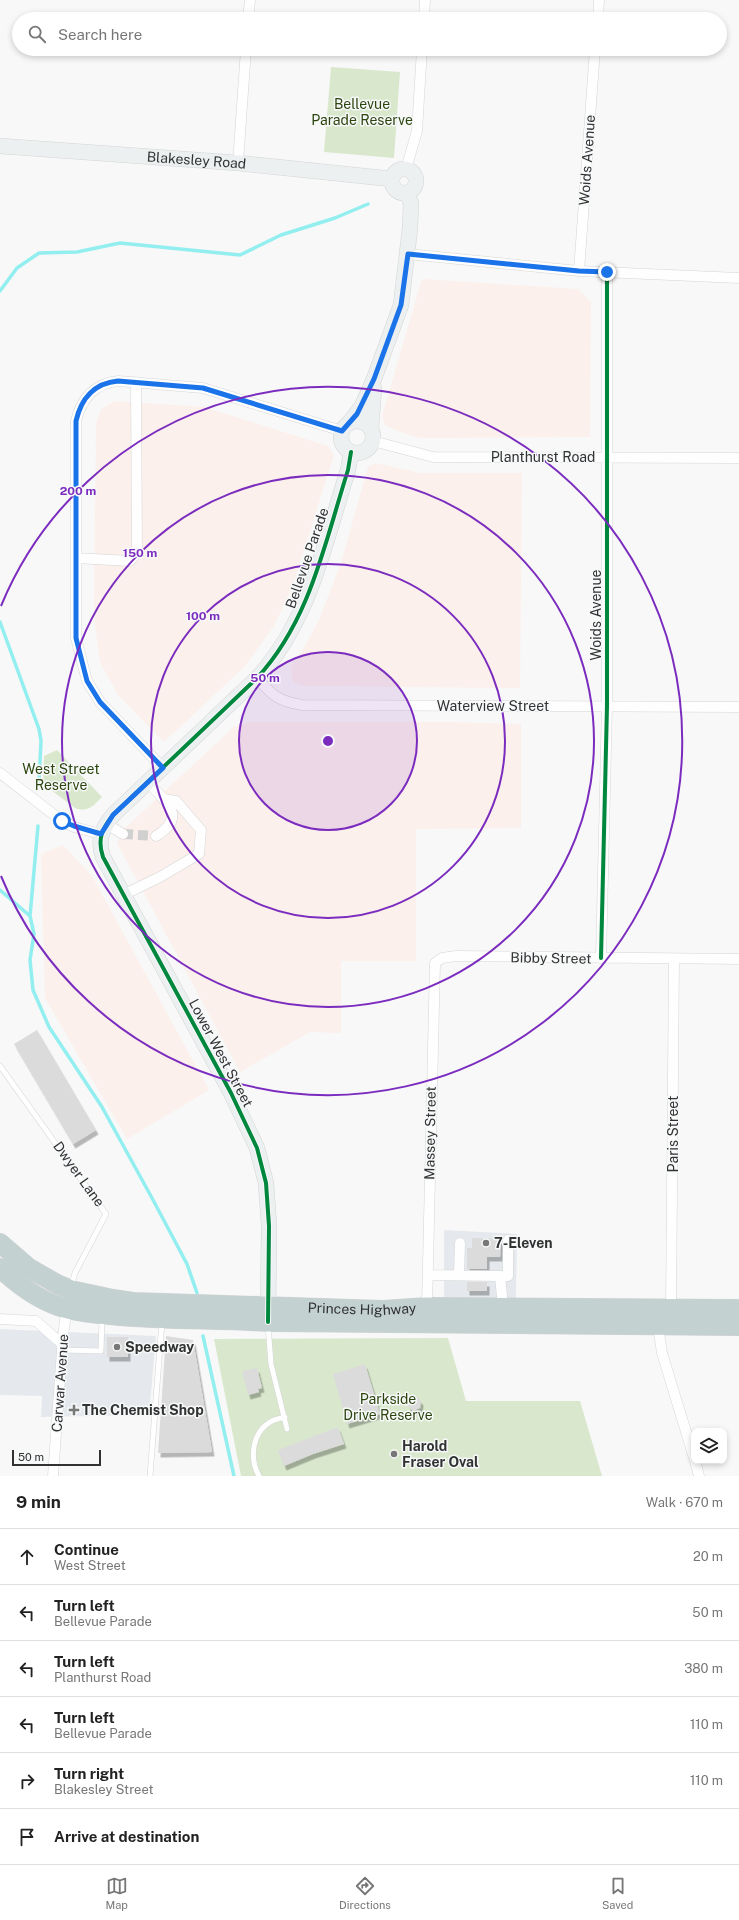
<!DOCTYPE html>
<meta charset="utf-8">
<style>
:root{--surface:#fff;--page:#f6f6f6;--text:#222;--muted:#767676;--line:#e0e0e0;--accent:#777}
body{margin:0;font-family:"Public Sans",sans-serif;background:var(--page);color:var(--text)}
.controls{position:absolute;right:12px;bottom:12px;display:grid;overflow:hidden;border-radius:8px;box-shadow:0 2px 6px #0003}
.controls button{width:36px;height:36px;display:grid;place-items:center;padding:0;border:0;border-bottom:1px solid var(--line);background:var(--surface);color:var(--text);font:20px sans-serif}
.scale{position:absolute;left:12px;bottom:10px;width:89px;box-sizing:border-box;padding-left:4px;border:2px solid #313232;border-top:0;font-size:11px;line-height:14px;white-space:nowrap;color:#313232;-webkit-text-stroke:3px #f7f8f9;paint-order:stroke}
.stop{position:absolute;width:12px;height:12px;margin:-9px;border:3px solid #1a73e8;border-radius:50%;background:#fff}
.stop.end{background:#1a73e8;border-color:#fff;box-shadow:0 1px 4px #0008}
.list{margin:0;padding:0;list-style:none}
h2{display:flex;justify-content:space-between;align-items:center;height:52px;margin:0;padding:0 16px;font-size:17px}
h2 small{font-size:13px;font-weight:400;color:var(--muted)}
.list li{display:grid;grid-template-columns:26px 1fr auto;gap:12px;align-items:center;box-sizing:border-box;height:56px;padding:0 16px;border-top:1px solid var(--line)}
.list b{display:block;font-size:15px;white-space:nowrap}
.list p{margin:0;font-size:13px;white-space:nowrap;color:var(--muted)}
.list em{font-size:13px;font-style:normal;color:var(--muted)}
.icon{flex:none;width:22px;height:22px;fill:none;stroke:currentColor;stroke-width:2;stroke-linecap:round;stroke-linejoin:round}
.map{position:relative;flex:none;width:739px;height:1476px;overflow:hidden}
.search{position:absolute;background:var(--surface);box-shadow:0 2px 6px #0003;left:12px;right:12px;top:12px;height:44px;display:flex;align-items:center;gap:10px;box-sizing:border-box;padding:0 14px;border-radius:22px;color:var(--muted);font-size:15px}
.sheet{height:388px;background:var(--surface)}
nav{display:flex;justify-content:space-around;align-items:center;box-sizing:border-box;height:56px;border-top:1px solid var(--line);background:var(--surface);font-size:11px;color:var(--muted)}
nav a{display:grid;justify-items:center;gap:2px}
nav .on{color:var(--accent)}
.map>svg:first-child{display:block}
</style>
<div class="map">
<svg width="739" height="1476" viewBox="0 0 739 1476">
<defs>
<filter id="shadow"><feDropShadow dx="2.5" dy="4.5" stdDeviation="0" flood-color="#0004"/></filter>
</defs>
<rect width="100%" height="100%" fill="#f8f8f8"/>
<!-- built -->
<path fill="#e5e9ed" d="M444,1230L517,1234L516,1298H444Z
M0,1329L156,1336L149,1415L41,1417L42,1396L0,1395Z"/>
<!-- industrial -->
<path fill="#fbf0eb" d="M422,279L578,289L591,302L590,437L420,438L395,430L385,425L382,416Z
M115,401L204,407L328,446L334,455L292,588L274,626L246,665L164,742L118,695L100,662L94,618L96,424L101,409Z
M376,463L420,473H522L520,688L303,686L293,682L290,668L306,644L319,620L341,563L368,467Z
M249,722H449L521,724V828L416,829V961H341V1033L310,1032L240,1072L117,843L123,830L234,727Z
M63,845L92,876L209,1090L127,1139L45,998L41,854Z"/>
<!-- green -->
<path fill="#d9e8cd" d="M331,67L400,72L394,158L324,152Z
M57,750L102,797C94,805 88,813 75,808L43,784L44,756Z
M448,1338L466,1401H580L602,1476H241L214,1339Z"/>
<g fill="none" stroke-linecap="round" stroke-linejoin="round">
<!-- stream -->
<path stroke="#92eeef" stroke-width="3.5" d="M0,291L17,268L39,253L77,252L120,243L240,255L281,235L335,218L368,204
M0,622L39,729L41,741L39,782
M38,826L30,916L34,934L30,960L33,990L49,1027L102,1107L152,1198L187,1264L197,1293
M0,890L30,916
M203,1336L234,1476"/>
</g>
<!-- building -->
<path fill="#dbdbdb" filter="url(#shadow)" d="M37,1030L96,1130L73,1144L14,1044Z
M472,1238L501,1239L500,1257H487V1269H467V1248H472Z
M467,1282H487V1291H467Z
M166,1336L193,1340L212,1452L158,1453Z
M107,1337H128V1357H107Z
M365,1364L380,1414L347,1424L333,1374Z
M257,1368L262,1388L258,1389L259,1392L248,1395L242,1371Z
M417,1397L421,1401L420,1408L413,1411L408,1406L410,1399Z
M338,1427L344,1444L313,1454L284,1466L278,1450Z"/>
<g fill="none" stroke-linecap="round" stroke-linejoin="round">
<!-- street-tunnel -->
<path stroke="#d0d0d0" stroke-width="10" stroke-dasharray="10 5" stroke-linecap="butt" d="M123,834L156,836"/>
<!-- lane casing -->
<g stroke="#d5d5d5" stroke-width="6">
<path id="lane" d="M0,1066L106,1214L75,1273L71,1287
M268,1325L271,1364L287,1429
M62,1350L101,1351L102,1317
M150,1476L162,1321
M259,1476C249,1458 252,1431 272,1421C276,1419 281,1418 285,1417"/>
</g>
<!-- street casing -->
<g stroke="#d5d5d5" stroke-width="11">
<path id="street" d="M248,19L250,0
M424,19L425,0
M598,19L599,0
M238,163L246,49
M406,169L417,131L422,49
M408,254L579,271L739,278
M579,271L595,49
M373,441L433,457L739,458
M76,558L130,561L137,553L136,382
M257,678C273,696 278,701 302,705L739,707
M163,768L100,702L87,681L76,638V421C81,399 95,383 118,381L203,388L342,431
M0,773L62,821L74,827L101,834
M148,783C166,801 188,817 156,836
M106,824L123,834
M123,895L160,877L199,854L201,830L176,801L163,799
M601,958L607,706V272
M428,1275L500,1276L503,1307
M459,1275L460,1243
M500,1276H508V1240
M427,1307L435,963L442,958L456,956L739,959
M671,1308L674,959
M0,1319L36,1321L63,1345
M658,1326L662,1353L694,1458
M695,1461L699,1476
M53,1476L63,1336L67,1305"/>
</g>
<!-- secondary casing -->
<g stroke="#d5d5d5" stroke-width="16">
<g id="secondary">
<path id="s1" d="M0,146L238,163L392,179"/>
<circle cx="404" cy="181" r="12"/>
<circle cx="357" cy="437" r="16"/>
<path d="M349,423L362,406L374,379L401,305L410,228L411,203L407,193"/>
<path d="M371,428L374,388"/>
<path d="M268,1318L269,1226L266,1183L257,1148L231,1093L103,857C97,839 102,829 113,815L257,678C310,621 325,542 348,470L351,452"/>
</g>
</g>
<!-- highway casing -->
<g stroke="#d3d4d4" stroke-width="20">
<g id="highway">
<path id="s2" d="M0,1243L29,1268L57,1284L71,1290L113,1299L133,1302L383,1310L427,1307L739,1309"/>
<path d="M0,1268C16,1283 38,1299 58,1306C78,1313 99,1314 119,1316C168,1320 218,1319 268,1322L739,1326"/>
</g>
</g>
<!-- lane -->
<use href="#lane" stroke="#fefefe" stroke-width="5"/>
<!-- street -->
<use href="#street" stroke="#fefefe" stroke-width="10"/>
<!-- secondary -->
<use href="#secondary" stroke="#ecf0f0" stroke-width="15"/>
<!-- highway -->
<use href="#highway" stroke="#c3d1d0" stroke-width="19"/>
<!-- cycleway casing -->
<g stroke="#f7f8f9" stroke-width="6">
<path id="cycleway" d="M601,958L607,706V272
M268,1322L269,1226L266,1183L257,1148L231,1093L103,857C97,839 102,829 113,815L257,678C310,621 325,542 348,470L351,452"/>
</g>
<!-- cycleway -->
<use href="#cycleway" stroke="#00873e" stroke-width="4"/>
</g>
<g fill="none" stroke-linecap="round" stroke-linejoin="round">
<!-- route -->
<path stroke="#1a73e8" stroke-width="5" d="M62,821L74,826L101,834L113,815L163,768L100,702L87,681L76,638V421C81,399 94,383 118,381L203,388L342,431L357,414L374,379L401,305L408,254L579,271L607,272"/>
</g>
<!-- distance rings -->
<circle cx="328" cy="741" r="89" fill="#7b2cbf" fill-opacity=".12"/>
<g fill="none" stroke="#7b2cbf" stroke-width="2">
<circle cx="328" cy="741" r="89"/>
<circle cx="328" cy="741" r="177"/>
<circle cx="328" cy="741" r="266"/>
<path d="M1 606A354 354 0 1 1 1 876"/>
</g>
<!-- markers -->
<g fill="#777" stroke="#f7f8f9" stroke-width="1.5">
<circle cx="486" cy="1243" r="4"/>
<circle cx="117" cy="1347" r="4"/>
<path d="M72 1404h4v4h4v4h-4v4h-4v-4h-4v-4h4z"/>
<circle cx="394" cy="1454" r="4"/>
</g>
<g text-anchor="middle" stroke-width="3" stroke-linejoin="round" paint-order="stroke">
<!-- park labels -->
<g font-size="14" fill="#2a440c" stroke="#f7f8f9">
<text x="362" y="109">Bellevue<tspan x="362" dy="16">Parade Reserve</tspan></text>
<text x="61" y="774">West Street<tspan x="61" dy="16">Reserve</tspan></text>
<text x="388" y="1404">Parkside<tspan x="388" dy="16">Drive Reserve</tspan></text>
</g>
<!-- street labels -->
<g font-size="14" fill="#313232" stroke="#f7f8f9">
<text dy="5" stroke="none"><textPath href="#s1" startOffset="197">Blakesley Road</textPath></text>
<text transform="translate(587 160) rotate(-86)" y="5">Woids Avenue</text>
<text x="543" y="462">Planthurst Road</text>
<text transform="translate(307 558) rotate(-71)" y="5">Bellevue Parade</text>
<text transform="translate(596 615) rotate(-90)" y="5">Woids Avenue</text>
<text x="493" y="711">Waterview Street</text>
<text transform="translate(551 958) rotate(1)" y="5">Bibby Street</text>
<text transform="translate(221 1053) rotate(62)" y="5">Lower West Street</text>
<text transform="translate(430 1133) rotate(-89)" y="5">Massey Street</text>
<text transform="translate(673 1134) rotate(-90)" y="5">Paris Street</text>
<text transform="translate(79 1174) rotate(54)" y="5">Dwyer Lane</text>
<text dy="5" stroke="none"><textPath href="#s2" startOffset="378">Princes Highway</textPath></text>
<text transform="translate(60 1383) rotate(-86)" y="5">Carwar Avenue</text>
</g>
<!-- poi labels -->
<g font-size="14" font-weight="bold" fill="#313232" stroke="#f7f8f9" text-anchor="start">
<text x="494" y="1248">7-Eleven</text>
<text x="125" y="1352">Speedway</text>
<text x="82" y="1415">The Chemist Shop</text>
<text x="402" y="1451">Harold<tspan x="402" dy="16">Fraser Oval</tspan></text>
</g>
</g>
<circle cx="328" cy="741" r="6" fill="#7b2cbf" stroke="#f7f8f9" stroke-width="2"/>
<g font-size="12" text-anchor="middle" font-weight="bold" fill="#7b2cbf" stroke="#f7f8f9" stroke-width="3" stroke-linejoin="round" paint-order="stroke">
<text x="78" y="495">200 m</text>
<text x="140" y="557">150 m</text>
<text x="203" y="620">100 m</text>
<text x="265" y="682">50 m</text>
</g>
</svg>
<div class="controls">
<button><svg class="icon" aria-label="layers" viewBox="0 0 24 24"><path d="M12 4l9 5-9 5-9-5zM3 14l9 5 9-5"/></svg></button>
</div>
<div class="scale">50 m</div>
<div class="stop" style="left:62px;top:821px"></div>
<div class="stop end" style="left:607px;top:272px"></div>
<div class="search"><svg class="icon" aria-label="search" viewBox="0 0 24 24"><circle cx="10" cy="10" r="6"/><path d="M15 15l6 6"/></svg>Search here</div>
</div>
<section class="sheet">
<h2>9 min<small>Walk · 670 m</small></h2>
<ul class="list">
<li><svg class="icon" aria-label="ahead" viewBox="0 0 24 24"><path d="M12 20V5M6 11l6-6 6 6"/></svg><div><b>Continue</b><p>West Street</p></div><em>20 m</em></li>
<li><svg class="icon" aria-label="left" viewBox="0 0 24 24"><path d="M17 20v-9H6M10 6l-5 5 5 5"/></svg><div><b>Turn left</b><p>Bellevue Parade</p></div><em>50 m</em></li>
<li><svg class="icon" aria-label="left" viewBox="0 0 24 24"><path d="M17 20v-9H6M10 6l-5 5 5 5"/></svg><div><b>Turn left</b><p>Planthurst Road</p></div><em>380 m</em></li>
<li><svg class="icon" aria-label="left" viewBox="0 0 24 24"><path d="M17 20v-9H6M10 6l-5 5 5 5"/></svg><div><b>Turn left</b><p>Bellevue Parade</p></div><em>110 m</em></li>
<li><svg class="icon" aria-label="right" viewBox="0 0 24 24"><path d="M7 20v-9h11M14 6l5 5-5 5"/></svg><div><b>Turn right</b><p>Blakesley Street</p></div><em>110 m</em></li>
<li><svg class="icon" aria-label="arrive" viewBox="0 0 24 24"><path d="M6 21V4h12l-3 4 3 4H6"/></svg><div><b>Arrive at destination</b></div></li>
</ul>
</section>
<nav>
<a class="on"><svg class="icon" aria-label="map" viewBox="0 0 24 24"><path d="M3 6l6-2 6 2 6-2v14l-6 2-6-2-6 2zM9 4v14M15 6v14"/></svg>Map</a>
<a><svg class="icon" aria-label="directions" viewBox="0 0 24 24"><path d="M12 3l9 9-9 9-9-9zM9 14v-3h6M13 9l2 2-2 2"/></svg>Directions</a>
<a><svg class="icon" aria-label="saved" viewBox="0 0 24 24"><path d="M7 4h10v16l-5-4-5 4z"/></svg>Saved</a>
</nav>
